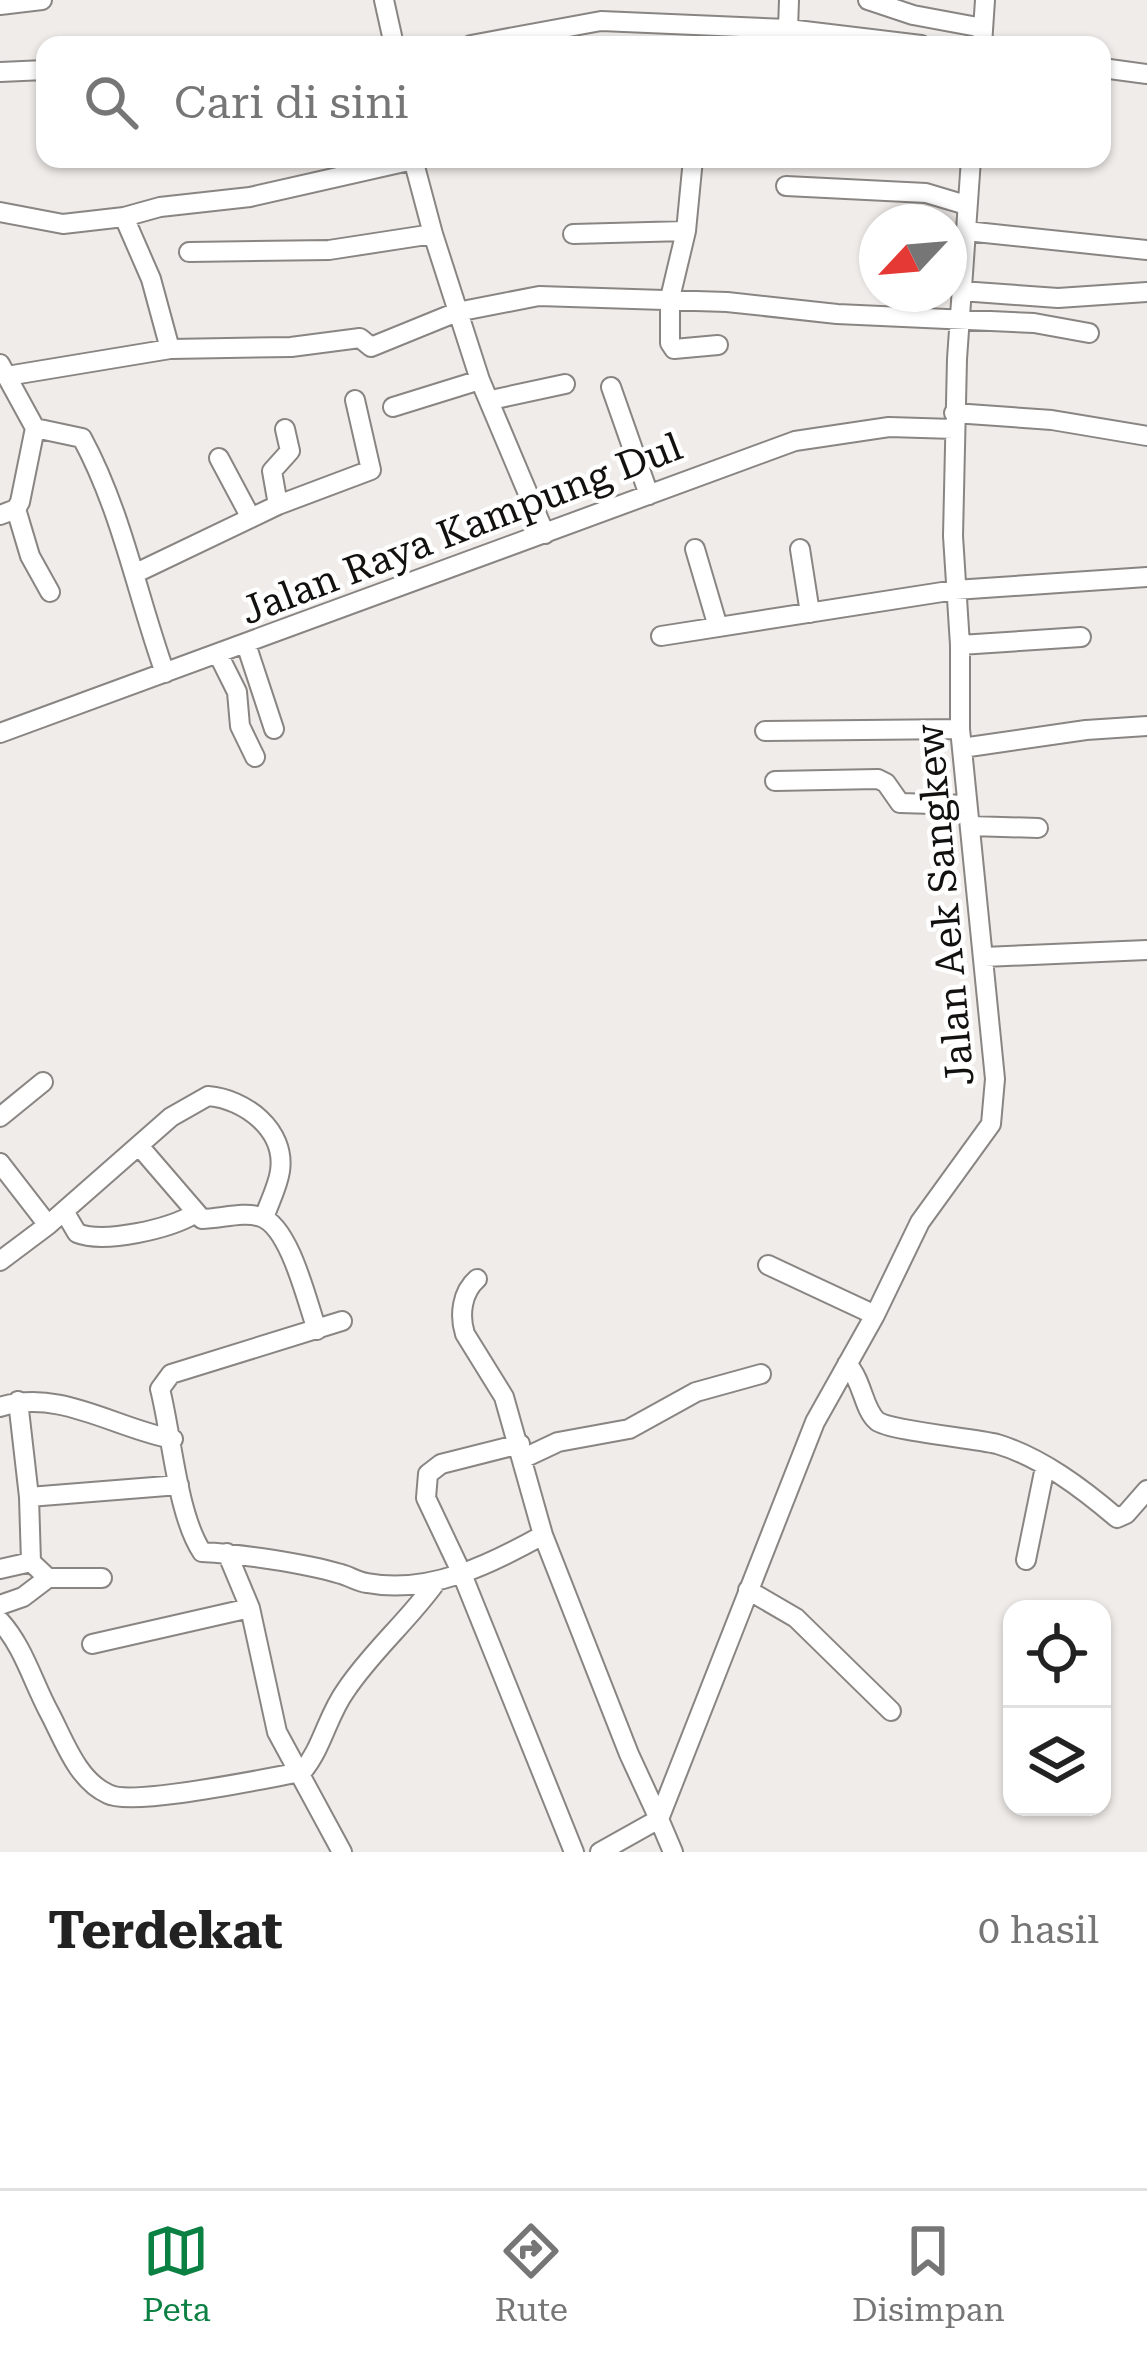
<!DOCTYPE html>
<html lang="id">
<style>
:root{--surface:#fff;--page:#f2f2f2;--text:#222;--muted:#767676;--line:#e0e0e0;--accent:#0b8043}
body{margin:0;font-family:"Roboto Serif",serif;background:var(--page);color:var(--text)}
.controls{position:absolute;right:36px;bottom:36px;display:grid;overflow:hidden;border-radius:24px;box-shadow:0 3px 9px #0004}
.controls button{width:108px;height:108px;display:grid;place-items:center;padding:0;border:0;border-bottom:3px solid var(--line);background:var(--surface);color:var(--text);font:60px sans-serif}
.compass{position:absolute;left:859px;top:204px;width:108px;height:108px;border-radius:50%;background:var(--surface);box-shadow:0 3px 9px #0004;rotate:244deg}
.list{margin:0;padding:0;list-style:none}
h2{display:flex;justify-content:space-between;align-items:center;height:156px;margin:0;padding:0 48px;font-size:51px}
h2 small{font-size:39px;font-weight:400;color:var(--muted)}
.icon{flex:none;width:66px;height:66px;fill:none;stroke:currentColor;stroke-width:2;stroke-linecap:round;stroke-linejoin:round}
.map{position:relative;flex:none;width:1147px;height:1852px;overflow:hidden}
.search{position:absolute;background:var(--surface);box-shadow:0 3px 9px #0004;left:36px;right:36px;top:36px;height:132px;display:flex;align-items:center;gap:30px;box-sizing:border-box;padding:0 42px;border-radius:24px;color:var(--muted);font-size:45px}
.sheet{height:336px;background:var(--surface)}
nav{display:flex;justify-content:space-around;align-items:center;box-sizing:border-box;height:168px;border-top:3px solid var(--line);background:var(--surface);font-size:33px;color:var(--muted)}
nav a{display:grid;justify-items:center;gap:6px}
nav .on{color:var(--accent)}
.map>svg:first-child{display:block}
</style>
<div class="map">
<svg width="1147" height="1852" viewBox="0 0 1147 1852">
<rect width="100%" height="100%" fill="#f0ece9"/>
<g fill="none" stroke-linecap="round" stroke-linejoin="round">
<!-- minor casing -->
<g stroke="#898582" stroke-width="22">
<path id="minor" d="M384,0L394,45
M868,0L913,15L983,28
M0,5L42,0
M788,29L789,0
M471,45L601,21L788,29L921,45
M982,45L985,0
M1102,68L1147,74
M0,72L45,70
M413,159L433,234L480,380L545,534
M693,159L686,231L670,298V343L674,349L718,345
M786,186L926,193L966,205
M0,212L63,224L124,217
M966,231L1147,250
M573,234L686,231
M189,252L329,250L433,234
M961,291L1058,298L1147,292
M170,349L151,279L124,217L160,207L250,197L413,160
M0,364L35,428L20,502L16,509L0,515
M7,376L170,349L291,347L360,338L371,347L457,312L539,296L727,302L837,314L1034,323L1089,333
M611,387L649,495
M491,400L565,384
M393,407L480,380
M954,413L1052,420L1147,436
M35,428L82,438C122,512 137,595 165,673
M219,458L251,518
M278,505L272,471L290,451L285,429
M16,509L30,556L50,592
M695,549L718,627
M800,549L810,613
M136,573L278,505L371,470L355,400
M661,636L955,590L1147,577
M246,644L274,729
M960,645L1081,637
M218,654L237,692L240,726L255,757
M765,731L960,729
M0,733L795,441L889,427L954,429
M962,748L1086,730L1147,726
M775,781L878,779L886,783L900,803L967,805
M970,826L1038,828
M984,957L1147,950
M0,1117L43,1082
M140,1147L202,1219C220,1219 244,1211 261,1217C290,1227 307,1302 317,1330
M0,1163L48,1225
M64,1211L77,1233C104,1244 170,1229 196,1213
M0,1261L48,1225L171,1117L208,1096C245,1099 286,1130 280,1171C278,1186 269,1203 264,1218
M768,1265L875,1315
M477,1279C462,1292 459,1315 465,1334L504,1397L543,1535L629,1754L659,1819L600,1852
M342,1321L171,1374L160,1389C172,1436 177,1514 202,1552C241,1554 304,1563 341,1574C349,1576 358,1582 367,1583C429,1595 491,1564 543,1535
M847,1364C863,1381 863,1409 877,1421C890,1431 973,1438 997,1444C1041,1457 1083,1489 1117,1518L1126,1514L1147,1490
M18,1401L29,1497L31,1562L48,1578H102
M0,1407C60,1388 116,1429 173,1439
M520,1444L441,1464L428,1474L426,1498L462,1574L574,1852
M524,1458L558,1442L629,1429L696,1392L761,1374
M29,1497L179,1485
M227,1553L250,1608L277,1732L342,1852
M1026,1560L1045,1467
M0,1569L31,1562
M748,1590L796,1618L891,1711
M0,1605L23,1597L48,1578
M0,1621C23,1646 33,1682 49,1712C64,1740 77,1780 108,1794C132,1807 267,1778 302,1772C323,1747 327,1716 346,1690C372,1651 409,1620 436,1582
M92,1644L250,1608
M673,1852L659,1819L815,1422L875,1315L920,1222L991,1124L995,1079L960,729V645L953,536L957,359L971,159"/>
</g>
<!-- minor -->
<use href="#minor" stroke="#fff" stroke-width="18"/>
</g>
<g text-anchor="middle" stroke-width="9" stroke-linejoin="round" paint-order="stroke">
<!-- street labels -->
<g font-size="39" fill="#131110" stroke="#fff">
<text transform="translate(461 528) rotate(-21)" y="14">Jalan Raya Kampung Dul</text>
<text transform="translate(944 905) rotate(-95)" y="14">Jalan Aek Sangkew</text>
</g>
</g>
</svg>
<div class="controls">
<button><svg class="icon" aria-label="locate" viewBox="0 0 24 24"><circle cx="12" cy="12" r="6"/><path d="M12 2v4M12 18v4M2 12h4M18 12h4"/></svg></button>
<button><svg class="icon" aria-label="layers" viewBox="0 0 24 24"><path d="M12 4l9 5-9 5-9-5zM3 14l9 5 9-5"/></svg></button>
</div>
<svg class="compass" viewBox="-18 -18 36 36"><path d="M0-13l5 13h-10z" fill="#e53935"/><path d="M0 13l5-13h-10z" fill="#767676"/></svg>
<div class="search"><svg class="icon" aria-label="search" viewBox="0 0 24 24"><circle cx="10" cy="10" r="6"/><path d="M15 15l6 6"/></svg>Cari di sini</div>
</div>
<section class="sheet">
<h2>Terdekat<small>0 hasil</small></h2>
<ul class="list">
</ul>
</section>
<nav>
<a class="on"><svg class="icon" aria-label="map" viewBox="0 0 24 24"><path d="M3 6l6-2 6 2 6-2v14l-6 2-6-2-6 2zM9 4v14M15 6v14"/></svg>Peta</a>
<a><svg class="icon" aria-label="directions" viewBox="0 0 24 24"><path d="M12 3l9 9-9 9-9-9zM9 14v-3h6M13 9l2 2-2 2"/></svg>Rute</a>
<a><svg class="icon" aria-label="saved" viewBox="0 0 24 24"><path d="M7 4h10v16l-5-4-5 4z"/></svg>Disimpan</a>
</nav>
